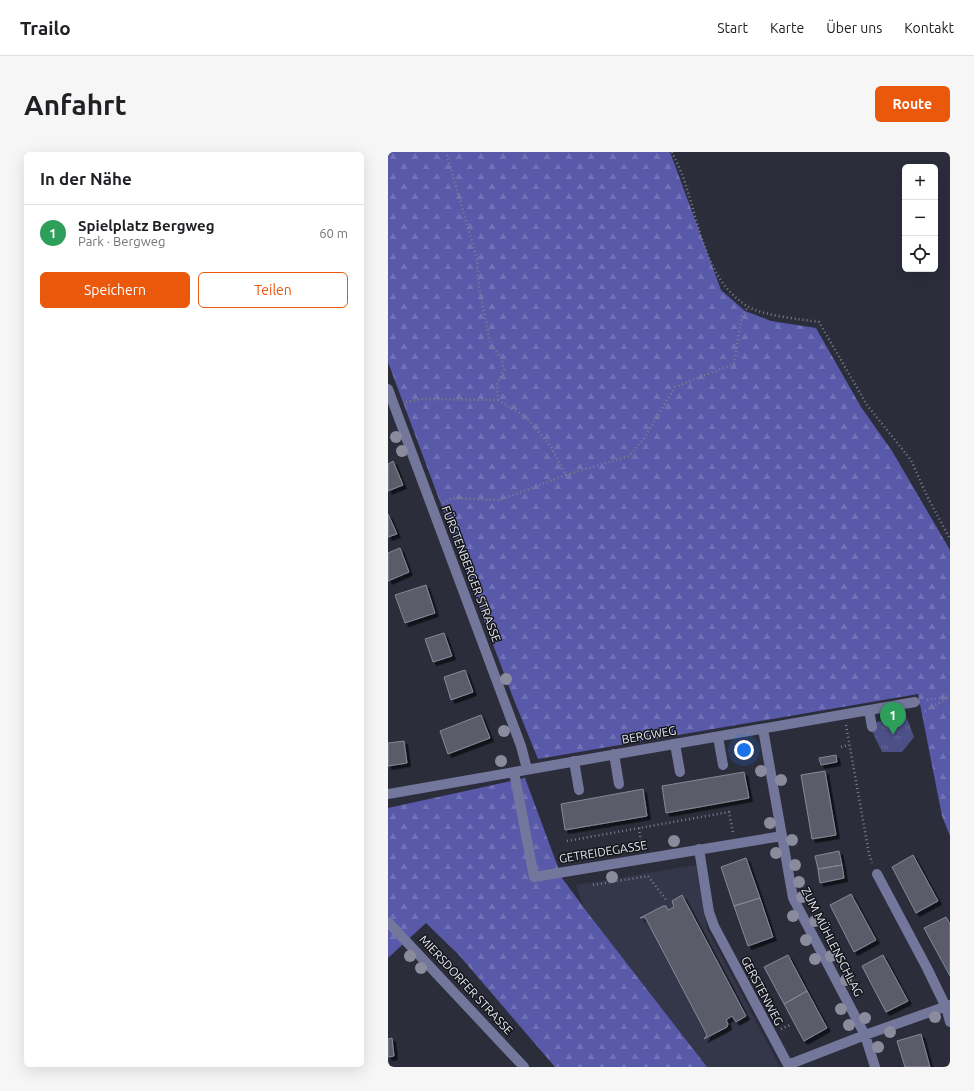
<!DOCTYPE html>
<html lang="de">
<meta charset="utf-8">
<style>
:root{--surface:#fff;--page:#f6f6f6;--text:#202124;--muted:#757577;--line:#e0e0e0;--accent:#ea580c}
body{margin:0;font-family:Ubuntu,sans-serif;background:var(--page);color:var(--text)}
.controls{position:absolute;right:12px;top:12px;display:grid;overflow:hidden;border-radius:6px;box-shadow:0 4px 16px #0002}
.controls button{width:36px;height:36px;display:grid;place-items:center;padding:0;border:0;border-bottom:1px solid var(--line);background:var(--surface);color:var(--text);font:20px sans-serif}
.you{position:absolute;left:356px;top:598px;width:14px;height:14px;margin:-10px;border:3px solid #fff;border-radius:50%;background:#1a73e8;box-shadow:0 0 0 6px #1a73e833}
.badge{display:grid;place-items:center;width:26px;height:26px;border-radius:50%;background:var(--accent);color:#fff;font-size:13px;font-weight:700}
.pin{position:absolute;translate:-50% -33px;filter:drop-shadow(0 1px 2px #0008)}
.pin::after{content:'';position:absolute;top:21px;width:14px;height:12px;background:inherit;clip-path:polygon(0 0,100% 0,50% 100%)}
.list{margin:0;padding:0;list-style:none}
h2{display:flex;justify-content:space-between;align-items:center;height:52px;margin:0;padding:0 16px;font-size:17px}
h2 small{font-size:13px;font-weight:400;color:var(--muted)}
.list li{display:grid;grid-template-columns:26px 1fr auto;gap:12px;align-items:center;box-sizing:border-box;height:56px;padding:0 16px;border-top:1px solid var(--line)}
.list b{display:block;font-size:15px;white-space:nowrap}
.list p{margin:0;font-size:13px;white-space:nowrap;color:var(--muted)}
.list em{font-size:13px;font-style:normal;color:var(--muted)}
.actions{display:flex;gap:8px;padding:12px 16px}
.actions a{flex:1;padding:9px 0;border:1px solid var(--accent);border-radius:6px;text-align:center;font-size:14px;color:var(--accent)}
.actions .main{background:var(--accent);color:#fff}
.icon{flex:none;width:22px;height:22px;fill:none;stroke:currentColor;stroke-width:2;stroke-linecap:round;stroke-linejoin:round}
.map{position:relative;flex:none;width:562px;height:915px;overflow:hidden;border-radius:6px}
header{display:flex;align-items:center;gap:24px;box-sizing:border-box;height:56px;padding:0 20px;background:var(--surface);border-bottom:1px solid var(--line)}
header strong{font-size:19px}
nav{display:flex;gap:22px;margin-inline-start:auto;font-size:14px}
.intro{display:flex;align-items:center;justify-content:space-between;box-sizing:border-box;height:96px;padding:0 24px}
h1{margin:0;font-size:28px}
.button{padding:10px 18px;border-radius:6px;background:var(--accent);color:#fff;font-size:14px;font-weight:700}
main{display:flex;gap:24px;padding:0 24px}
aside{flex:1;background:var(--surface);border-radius:6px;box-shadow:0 4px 16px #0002}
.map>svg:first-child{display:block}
</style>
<header>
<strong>Trailo</strong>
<nav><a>Start</a><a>Karte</a><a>Über uns</a><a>Kontakt</a></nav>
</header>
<div class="intro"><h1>Anfahrt</h1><a class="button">Route</a></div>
<main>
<aside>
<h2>In der Nähe<small></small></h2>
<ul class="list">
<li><span class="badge" style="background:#2e9e5b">1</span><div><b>Spielplatz Bergweg</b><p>Park · Bergweg</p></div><em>60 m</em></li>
</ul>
<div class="actions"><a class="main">Speichern</a><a>Teilen</a></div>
</aside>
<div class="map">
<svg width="562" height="915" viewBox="0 0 562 915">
<defs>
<pattern id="forest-firs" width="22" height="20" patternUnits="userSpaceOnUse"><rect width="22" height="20" fill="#5959aa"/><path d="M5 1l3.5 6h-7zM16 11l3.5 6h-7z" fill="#7171b6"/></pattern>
<pattern id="park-tufts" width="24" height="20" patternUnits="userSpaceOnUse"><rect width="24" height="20" fill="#4d4f87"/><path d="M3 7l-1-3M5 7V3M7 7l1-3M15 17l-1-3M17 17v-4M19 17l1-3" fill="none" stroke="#666898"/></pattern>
<filter id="shadow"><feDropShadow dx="3.5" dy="3.5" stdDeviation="0" flood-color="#0009"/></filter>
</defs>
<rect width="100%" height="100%" fill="#2c2d3b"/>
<!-- built -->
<path fill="#343649" d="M308,713L319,777L392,915H319L197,759L188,733Z"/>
<!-- forest -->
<path fill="url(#forest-firs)" d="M0,0H282L333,138L357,159L383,169L428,176L473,255L504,299L562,398V684L554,664L530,542L150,607L124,543L0,210Z
M137,626L174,726L199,760L319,915H167L70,802L38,771L0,806V656Z"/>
<!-- park -->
<path fill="url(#park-tufts)" d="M518,564L526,585L514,600H494L485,581L484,571Z"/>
<!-- building -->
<path fill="#5a5c6b" stroke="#868898" filter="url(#shadow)" d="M5,309L15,333L0,339V312Z
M0,362L9,382L0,385Z
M12,396L21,420L0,429V401Z
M38,433L47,461L17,471L7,443Z
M56,481L64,504L45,510L37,487Z
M77,518L85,540L63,548L56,525Z
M93,563L102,586L60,602L52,579Z
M16,589L19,611L0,614V591Z
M448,603L449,610L433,613L431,606Z
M437,619L448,683L424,687L413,623Z
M356,620L361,646L278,661L274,634Z
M255,637L259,664L177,678L173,652Z
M451,699L454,713L430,717L427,704Z
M525,703L550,749L528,761L504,715Z
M358,706L372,746L346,754L333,715Z
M454,713L456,726L432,731L430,717Z
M463,742L488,788L466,800L442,753Z
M294,743L358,864L348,870L344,864L338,868L340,872L339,875L316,887L319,883L257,765L252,766L275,754H278L280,758L286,755L284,749Z
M372,746L385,785L360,794L346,754Z
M558,765L562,772V824L536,776Z
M400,803L419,839L396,852L376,815Z
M495,803L520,849L498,860L474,814Z
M419,839L439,876L416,889L396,852Z
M533,882L542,915H517L509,889Z
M4,886L6,904L0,905V887Z"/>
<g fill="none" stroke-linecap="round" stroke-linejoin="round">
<!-- path -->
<path stroke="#7e7f8b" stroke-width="2.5" stroke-dasharray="1 3" stroke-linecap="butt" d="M284,0C289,11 295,23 298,34C312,76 319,129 359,154C375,164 412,167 431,170L479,253L523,308L539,344L562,387
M110,248L138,265L163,295L178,323L241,304L255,288L287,235L346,212L354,164L360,155
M18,250L34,247L110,248L109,231L116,218L113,205L103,194L91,135L89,107L58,0
M55,351L64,346L112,348L178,323
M539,548L562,544
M537,559L561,545
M458,573L481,702L484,711
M453,595L461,593
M251,676L254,696
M179,689L341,660L345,681
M205,733L260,724L279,749
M375,839L382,836
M393,877L402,873"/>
<!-- minor -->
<path stroke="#74779c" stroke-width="10" d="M0,237L133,594L139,617
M481,558L484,575
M375,577L405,746L477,883L487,915
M330,585L335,613
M287,592L292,620
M226,602L231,632
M186,609L191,638
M126,620L146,725L394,684
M0,642L527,550
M311,697L321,760L326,774L399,911H405L477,883L562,853
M489,722L539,816L558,855L562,870
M0,770L136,915"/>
</g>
<!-- trees -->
<g fill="#8a8c9e">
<circle cx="8" cy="285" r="6"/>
<circle cx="14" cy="299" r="6"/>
<circle cx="118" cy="527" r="6"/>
<circle cx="116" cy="579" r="6"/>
<circle cx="113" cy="609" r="6"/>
<circle cx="373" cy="619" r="6"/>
<circle cx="393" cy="628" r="6"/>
<circle cx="382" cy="671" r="6"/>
<circle cx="404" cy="688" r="6"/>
<circle cx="286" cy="689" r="6"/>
<circle cx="388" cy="701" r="6"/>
<circle cx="407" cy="713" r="6"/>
<circle cx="224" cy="725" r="6"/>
<circle cx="411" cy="730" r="6"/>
<circle cx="414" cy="745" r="6"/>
<circle cx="405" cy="764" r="6"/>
<circle cx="427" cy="769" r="6"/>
<circle cx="418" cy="788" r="6"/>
<circle cx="22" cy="804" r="6"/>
<circle cx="443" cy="804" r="6"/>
<circle cx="427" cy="807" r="6"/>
<circle cx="33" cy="816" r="6"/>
<circle cx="458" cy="828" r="6"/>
<circle cx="453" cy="857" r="6"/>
<circle cx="547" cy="865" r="6"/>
<circle cx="477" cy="866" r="6"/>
<circle cx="461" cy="873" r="6"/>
<circle cx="502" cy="880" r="6"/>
<circle cx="490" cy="895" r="6"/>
</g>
<g text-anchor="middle" stroke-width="3" stroke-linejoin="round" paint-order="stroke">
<!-- street labels -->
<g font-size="12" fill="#e5e6ef" stroke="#15161c">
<text transform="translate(83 422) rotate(69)" y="4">FÜRSTENBERGER STRASSE</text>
<text transform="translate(261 583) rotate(-10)" y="4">BERGWEG</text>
<text transform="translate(215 700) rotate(-9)" y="4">GETREIDEGASSE</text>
<text transform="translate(444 790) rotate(63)" y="4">ZUM MÜHLENSCHLAG</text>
<text transform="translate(78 833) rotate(47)" y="4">MIERSDORFER STRASSE</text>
<text transform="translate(374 839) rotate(62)" y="4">GERSTENWEG</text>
</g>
</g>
</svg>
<div class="controls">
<button>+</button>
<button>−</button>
<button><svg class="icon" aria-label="locate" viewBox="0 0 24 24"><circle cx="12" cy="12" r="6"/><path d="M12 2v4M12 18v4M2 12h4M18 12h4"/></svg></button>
</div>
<div class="you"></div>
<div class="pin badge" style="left:505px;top:583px;background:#2e9e5b">1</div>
</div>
</main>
